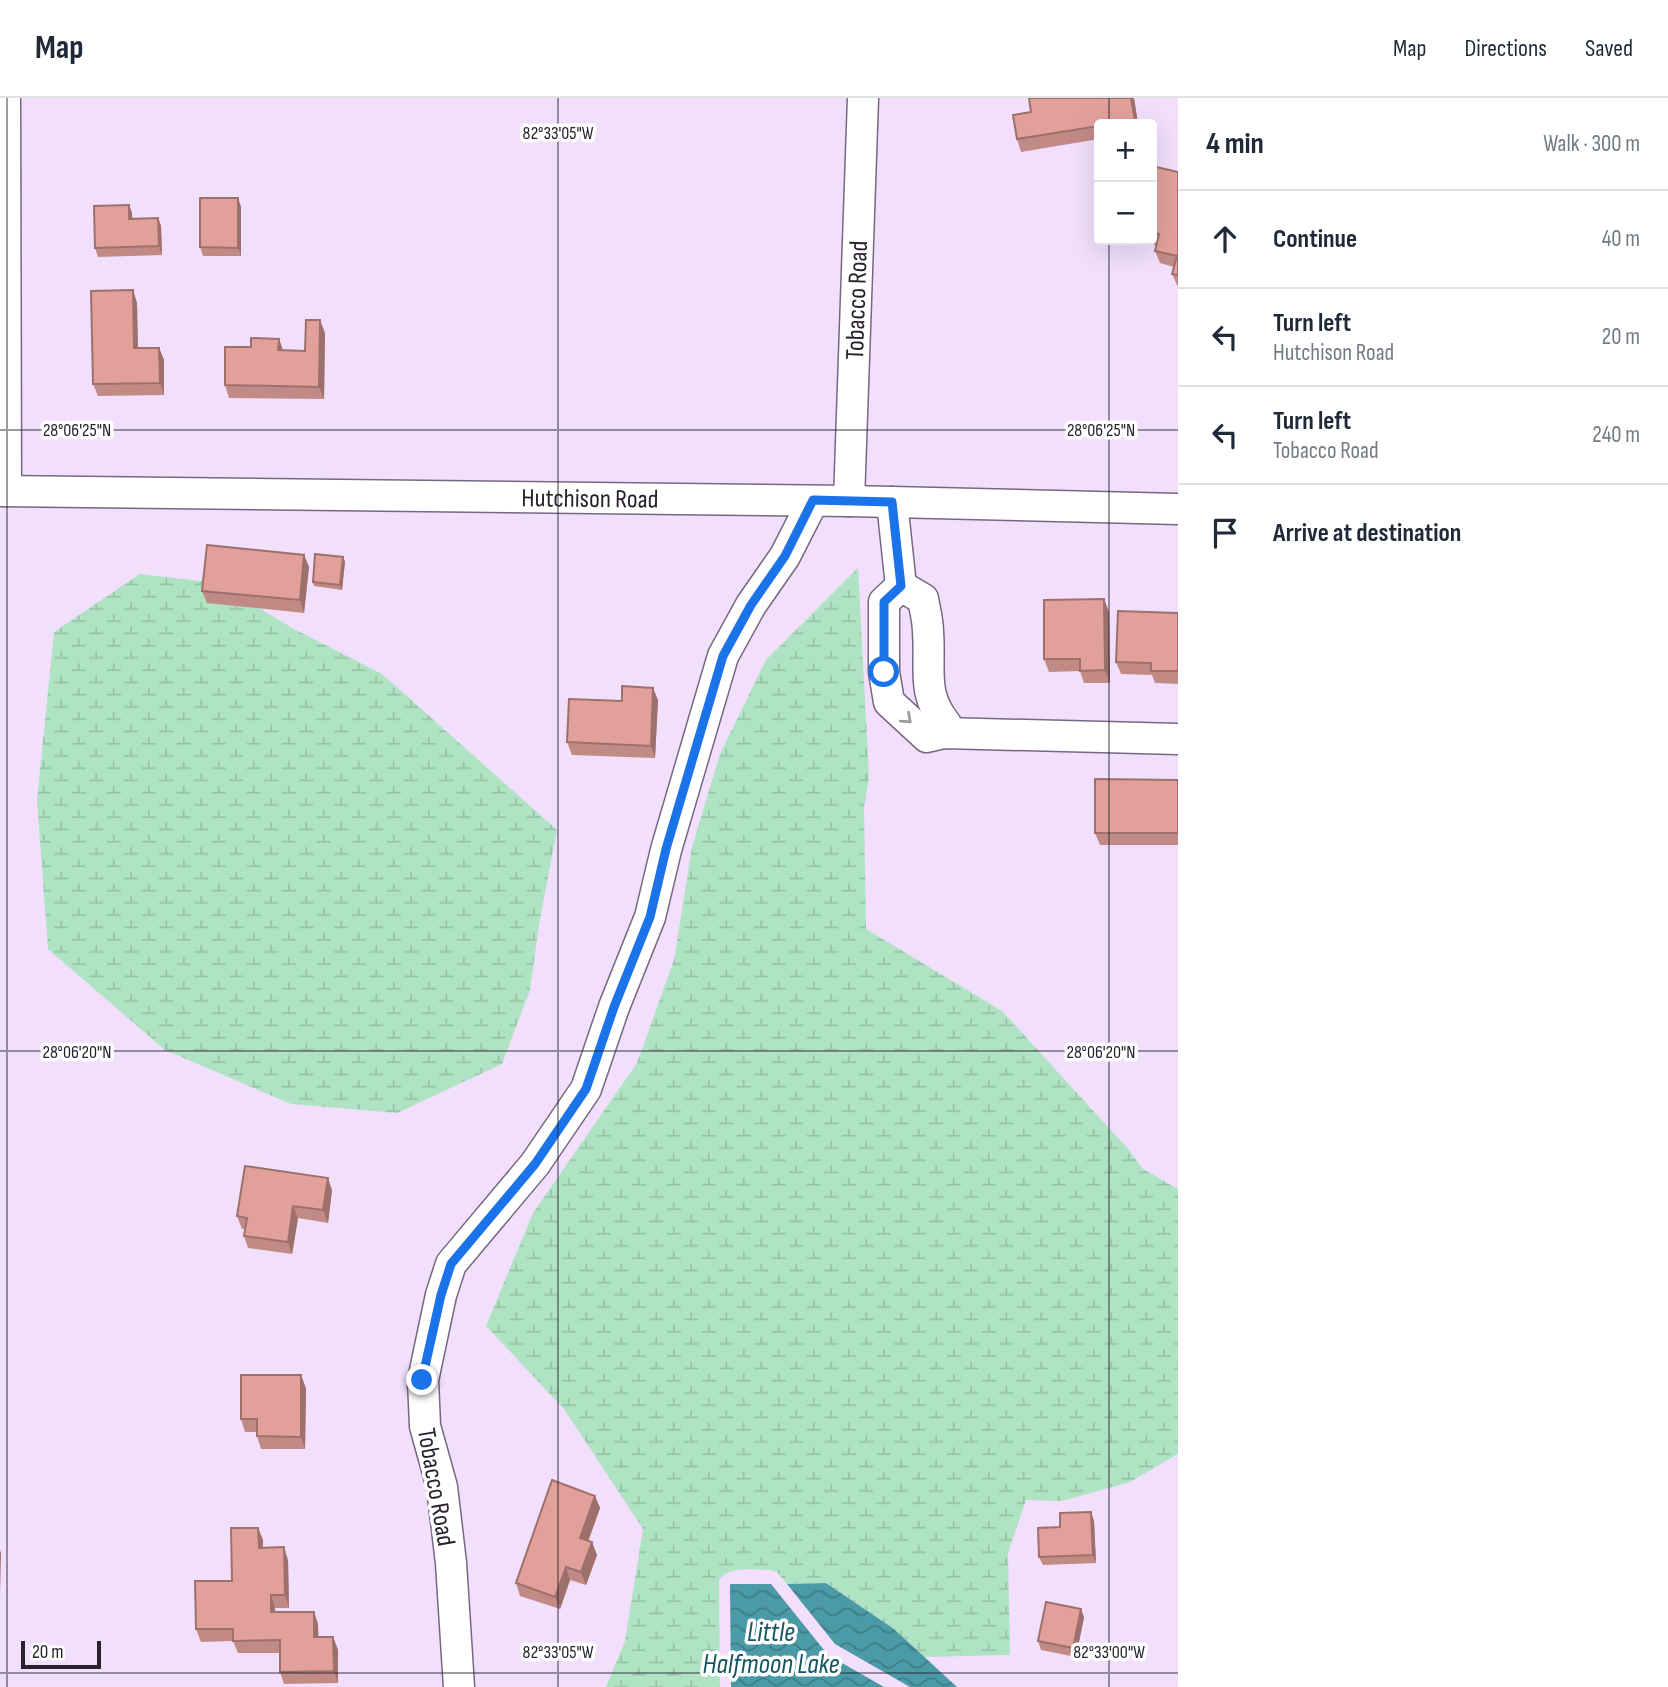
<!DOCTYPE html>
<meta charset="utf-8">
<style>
:root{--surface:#fff;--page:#f6f6f7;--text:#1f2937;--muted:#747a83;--line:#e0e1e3}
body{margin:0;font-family:"Sofia Sans Condensed",sans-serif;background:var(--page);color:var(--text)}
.controls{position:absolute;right:21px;top:21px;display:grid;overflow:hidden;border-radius:7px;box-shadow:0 7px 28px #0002}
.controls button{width:63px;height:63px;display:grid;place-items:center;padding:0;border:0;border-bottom:2px solid var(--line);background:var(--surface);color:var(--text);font:35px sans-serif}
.scale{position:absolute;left:21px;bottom:18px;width:80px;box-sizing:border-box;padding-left:7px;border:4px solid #28212c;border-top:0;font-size:19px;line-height:24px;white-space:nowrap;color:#28212c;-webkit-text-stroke:5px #fff;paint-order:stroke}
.stop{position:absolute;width:21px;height:21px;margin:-16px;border:5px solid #1a73e8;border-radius:50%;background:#fff}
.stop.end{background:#1a73e8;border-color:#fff;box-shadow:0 2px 7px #0008}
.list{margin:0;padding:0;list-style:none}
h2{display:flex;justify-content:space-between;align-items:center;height:91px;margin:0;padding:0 28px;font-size:30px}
h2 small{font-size:23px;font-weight:400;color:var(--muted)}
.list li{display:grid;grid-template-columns:46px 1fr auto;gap:21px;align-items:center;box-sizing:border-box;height:98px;padding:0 28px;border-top:2px solid var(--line)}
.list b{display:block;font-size:26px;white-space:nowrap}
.list p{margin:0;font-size:23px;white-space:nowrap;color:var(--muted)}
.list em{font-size:23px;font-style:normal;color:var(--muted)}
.icon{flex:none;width:38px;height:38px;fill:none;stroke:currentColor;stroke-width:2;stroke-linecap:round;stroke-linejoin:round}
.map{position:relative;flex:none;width:1178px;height:1589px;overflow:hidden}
header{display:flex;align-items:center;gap:42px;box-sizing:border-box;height:98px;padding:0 35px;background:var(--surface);border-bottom:2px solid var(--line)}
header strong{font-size:33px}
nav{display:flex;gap:38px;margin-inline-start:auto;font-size:24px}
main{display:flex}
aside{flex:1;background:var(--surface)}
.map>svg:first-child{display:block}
</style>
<header>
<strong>Map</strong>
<nav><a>Map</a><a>Directions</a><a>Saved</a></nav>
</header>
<main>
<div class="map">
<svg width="1178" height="1589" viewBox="0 0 1178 1589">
<defs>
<pattern id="wetland-marsh" width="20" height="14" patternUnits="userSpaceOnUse" patternTransform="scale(1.75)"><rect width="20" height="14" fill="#afe3c3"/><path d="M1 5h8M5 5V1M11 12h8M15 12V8" fill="none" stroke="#97c2a8"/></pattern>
<pattern id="water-waves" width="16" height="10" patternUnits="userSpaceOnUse" patternTransform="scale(1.75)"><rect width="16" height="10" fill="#4b9aa7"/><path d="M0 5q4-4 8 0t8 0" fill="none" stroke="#3e7d88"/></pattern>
</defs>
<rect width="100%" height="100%" fill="#f1dffc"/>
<!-- wetland -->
<path fill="url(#wetland-marsh)" d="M858,470L869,679L864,710L866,831L1002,913L1129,1052L1143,1071L1178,1091V1356L1130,1384L1062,1403L1026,1402L1008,1455L1010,1557L924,1559L894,1531L826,1485L787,1486L777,1474L771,1472C755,1472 728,1467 719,1482L720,1589H606L625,1543L643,1431L564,1311L486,1228L533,1115L637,965L674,862L692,749L720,656L766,562Z
M140,476L217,485L294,531L382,576L557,732L539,826L530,892L502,966L397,1015L291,1006L165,952L48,851L37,702L54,534Z"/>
<!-- water -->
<path fill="url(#water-waves)" d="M826,1485L894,1531L957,1589H910L835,1546L787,1486Z
M730,1486H771L828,1557L884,1589H731Z"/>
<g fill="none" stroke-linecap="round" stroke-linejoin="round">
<!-- minor casing -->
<g stroke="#776881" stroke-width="33">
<g id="minor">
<path d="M5,0L6,393"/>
<path id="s1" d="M0,393L849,403L1178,411"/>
<path id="s2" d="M849,403L863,0"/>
<path d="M892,404L901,488"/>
<path d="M901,488L884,504V574L889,604L927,639L944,635L1178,641"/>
<path d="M901,488L923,501C925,512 928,523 928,534C931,571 921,595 946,626L944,635"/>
<path d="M459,1589L451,1465L442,1389L425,1328L423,1282L441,1197L451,1166L535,1066L586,991L614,909L650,819L666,752L723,558L751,507L785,458L813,403"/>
</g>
</g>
<!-- minor -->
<use href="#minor" stroke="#fff" stroke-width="30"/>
</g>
<!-- wall -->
<path fill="#c28a85" d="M1134,0L1138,26H1099V41L1021,54L1017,41Z
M1152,68L1178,74V189L1172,176L1174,169L1160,165L1155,153L1156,147L1134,142H1152Z
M238,100L241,109V158H203L200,149Z
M129,107L132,115V121L158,120L161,128L162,157L98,159L95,150Z
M133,192L137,205L138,250H159L164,262V297L98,298L93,286Z
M325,235L324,301L229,300L225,287L251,249L279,241L283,252L305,253Z
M304,457L309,469L304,515L207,505L202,493Z
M345,463L342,492L314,488L313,484Z
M1104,501L1109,514L1110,585H1084L1080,573L1049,574L1044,561Z
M1178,515V586L1155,585L1152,577L1121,576L1116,564Z
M658,602L655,660L572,657L567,644L622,603Z
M1178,682V747H1100L1095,735Z
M332,1092L328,1125L298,1120L292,1156L248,1150L244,1138L245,1131H242L237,1118Z
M306,1290L305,1351H261L257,1338V1334H245L241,1321Z
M595,1398L600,1410L588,1443L597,1457L586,1487L570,1482L560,1511L520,1498L516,1485Z
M1094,1423L1096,1465L1043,1467L1039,1459L1060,1429Z
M258,1430L263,1442V1450L288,1462L289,1510H275V1514H314L318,1526V1539H333L338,1552V1585L284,1586L280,1574V1555H238L233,1543L201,1544L196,1531L232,1483Z
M1084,1519L1076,1559L1041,1552L1038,1543Z"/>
<!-- shaded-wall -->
<path fill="#9e706c" d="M1131,0H1134L1138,26H1136L1135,22Z
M238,100L241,109V158L238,150Z
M129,107L132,115L133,129L129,121Z
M158,120L161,128L162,157L159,148Z
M133,192L137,205L138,263L134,250Z
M320,222L325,235L324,301L319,289Z
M279,241L283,253L278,252Z
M159,250L164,262V297L160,285Z
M304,457L309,469L304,515L300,502Z
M343,459L345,463L342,492L340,487Z
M1104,501L1109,514L1110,585L1105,572Z
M653,590L658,602L655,660L651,648Z
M328,1080L332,1092L328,1125L323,1112Z
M293,1108L298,1120L292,1156L288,1144Z
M301,1277L306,1290L305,1351L301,1339Z
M595,1398L600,1410L585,1452L580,1440Z
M1091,1414L1094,1423L1096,1465L1093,1457Z
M258,1430L263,1442V1462L259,1450Z
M592,1444L597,1457L586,1487L581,1474Z
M284,1449L288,1462L289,1510L285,1497Z
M0,1452L1,1455L0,1497Z
M566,1469L570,1482L560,1511L555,1499Z
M271,1497L275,1510L276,1527L271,1514Z
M1081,1511L1084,1519L1076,1559L1073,1550Z
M314,1514L318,1526L319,1552L314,1539Z
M333,1539L338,1552V1585L334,1573Z"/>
<!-- building -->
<path fill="#e2a09b" stroke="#9e706c" stroke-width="2" d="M1029,0H1131L1135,22L1110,26H1099V28L1017,41L1013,17L1031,14Z
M1152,68L1178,74V177L1172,176L1177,158L1155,153L1159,136L1152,134Z
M200,100H238V150L200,149Z
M129,107V121L158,120L159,148L95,150L94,108Z
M133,192L134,250H159L160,285L93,286L91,193Z
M306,222H320L319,289L225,287V249H251V240L279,241L278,252L305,253Z
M207,447L304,457L300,502L202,493Z
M315,456L343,459L340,487L313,484Z
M1104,501L1105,572L1080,573V561H1044V502Z
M1118,513L1178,515V573H1151V565L1116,564Z
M622,588L653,590L651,648L567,644L569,601L622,603Z
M1095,681L1178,682V735H1095Z
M245,1068L328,1080L323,1112L293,1108L288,1144L244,1138L247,1120L237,1118Z
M241,1277H301V1339L257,1338V1321H241Z
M552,1382L595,1398L580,1440L592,1444L581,1474L566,1469L555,1499L516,1485Z
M1091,1414L1093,1457L1039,1459L1038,1430L1060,1429V1415Z
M231,1430H258L259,1450L284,1449L285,1497H271V1514H314V1539H333L334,1573L280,1574V1542L233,1543V1531H196L195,1483H232Z
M1046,1504L1081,1511L1073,1550L1038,1543Z"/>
<!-- one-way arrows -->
<defs><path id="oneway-chevron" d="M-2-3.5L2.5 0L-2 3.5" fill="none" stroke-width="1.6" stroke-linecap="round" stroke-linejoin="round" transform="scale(1.75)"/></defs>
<use stroke="#9e9ba0" href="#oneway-chevron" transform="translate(907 621) rotate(42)"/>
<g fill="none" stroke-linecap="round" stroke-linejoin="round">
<!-- route -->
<path stroke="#1a73e8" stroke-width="9" d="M422,1282L441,1197L451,1166L535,1066L586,991L614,909L650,819L666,751L723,558L751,507L785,458L813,402L892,404L901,488L884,504V574"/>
</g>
<!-- ticks -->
<path fill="none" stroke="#28212c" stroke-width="2" stroke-opacity="0.45" d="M7,0V1589M558,0V1589M1109,0V26M1109,142V1589M0,332H1178M0,953H1178M0,1575H1178"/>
<g text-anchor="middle" stroke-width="7" stroke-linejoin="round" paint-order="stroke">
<!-- street labels -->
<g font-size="26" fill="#28212c" stroke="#fff">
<text dy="9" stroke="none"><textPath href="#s2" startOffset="201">Tobacco Road</textPath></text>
<text dy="9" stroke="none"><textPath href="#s1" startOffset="590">Hutchison Road</textPath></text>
<text transform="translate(437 1389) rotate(80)" y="9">Tobacco Road</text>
</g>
<!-- water labels -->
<g font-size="28" font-style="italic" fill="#135660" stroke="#fff">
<text x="771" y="1543">Little<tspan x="771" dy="32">Halfmoon Lake</tspan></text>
</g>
</g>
<g font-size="18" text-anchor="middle" fill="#28212c" stroke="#fff" stroke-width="7" stroke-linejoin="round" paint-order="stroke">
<text x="558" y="41">82°33'05"W</text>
<text x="77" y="338">28°06'25"N</text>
<text x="1101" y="338">28°06'25"N</text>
<text x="77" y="960">28°06'20"N</text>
<text x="1101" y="960">28°06'20"N</text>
<text x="558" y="1560">82°33'05"W</text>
<text x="1109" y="1560">82°33'00"W</text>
</g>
</svg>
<div class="controls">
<button>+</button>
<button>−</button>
</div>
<div class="scale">20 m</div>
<div class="stop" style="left:884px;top:574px"></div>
<div class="stop end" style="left:422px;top:1282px"></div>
</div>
<aside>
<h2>4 min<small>Walk · 300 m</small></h2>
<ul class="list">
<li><svg class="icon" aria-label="ahead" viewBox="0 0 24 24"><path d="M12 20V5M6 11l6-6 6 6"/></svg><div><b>Continue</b></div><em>40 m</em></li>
<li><svg class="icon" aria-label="left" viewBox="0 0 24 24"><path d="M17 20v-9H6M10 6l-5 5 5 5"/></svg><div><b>Turn left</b><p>Hutchison Road</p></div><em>20 m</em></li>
<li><svg class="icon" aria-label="left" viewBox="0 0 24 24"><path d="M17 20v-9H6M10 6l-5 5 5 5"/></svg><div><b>Turn left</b><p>Tobacco Road</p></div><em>240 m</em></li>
<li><svg class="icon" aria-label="arrive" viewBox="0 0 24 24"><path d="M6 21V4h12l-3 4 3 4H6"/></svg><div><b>Arrive at destination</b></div></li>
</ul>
</aside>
</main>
